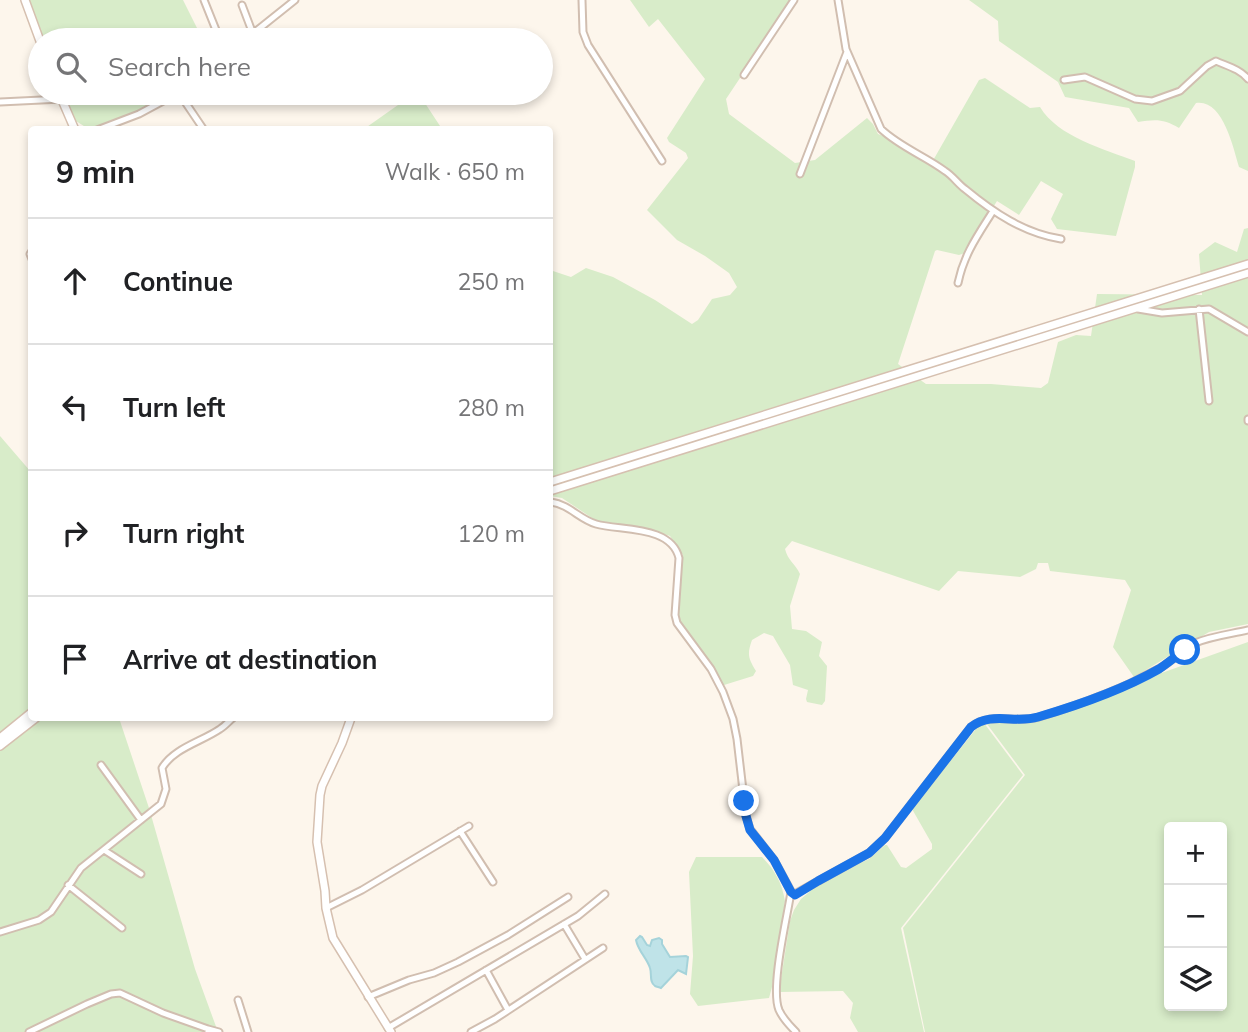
<!DOCTYPE html>
<meta charset="utf-8">
<style>
:root{--surface:#fff;--page:#f2f2f2;--text:#202124;--muted:#757577;--line:#e0e0e0}
body{margin:0;font-family:Mulish,sans-serif;background:var(--page);color:var(--text)}
.controls{position:absolute;right:21px;bottom:21px;display:grid;overflow:hidden;border-radius:7px;box-shadow:0 4px 10px #0003}
.controls button{width:63px;height:63px;display:grid;place-items:center;padding:0;border:0;border-bottom:2px solid var(--line);background:var(--surface);color:var(--text);font:35px sans-serif}
.stop{position:absolute;width:21px;height:21px;margin:-16px;border:5px solid #1a73e8;border-radius:50%;background:#fff}
.stop.end{background:#1a73e8;border-color:#fff;box-shadow:0 2px 7px #0008}
.list{margin:0;padding:0;list-style:none}
h2{display:flex;justify-content:space-between;align-items:center;height:91px;margin:0;padding:0 28px;font-size:30px}
h2 small{font-size:23px;font-weight:400;color:var(--muted)}
.list li{display:grid;grid-template-columns:46px 1fr auto;gap:21px;align-items:center;box-sizing:border-box;height:126px;padding:0 28px;border-top:2px solid var(--line)}
.list b{display:block;font-size:26px;white-space:nowrap}
.list em{font-size:23px;font-style:normal;color:var(--muted)}
.icon{flex:none;width:38px;height:38px;fill:none;stroke:currentColor;stroke-width:2;stroke-linecap:round;stroke-linejoin:round}
.map{position:relative;flex:none;width:1248px;height:1032px;overflow:hidden}
.search{position:absolute;background:var(--surface);box-shadow:0 4px 10px #0003;left:28px;top:28px;width:525px;height:77px;display:flex;align-items:center;gap:18px;box-sizing:border-box;padding:0 24px;border-radius:38px;color:var(--muted);font-size:26px}
.panel{position:absolute;background:var(--surface);box-shadow:0 4px 10px #0003;left:28px;top:126px;width:525px;height:595px;border-radius:7px}
.map>svg:first-child{display:block}
</style>
<div class="map">
<svg width="1248" height="1032" viewBox="0 0 1248 1032">
<rect width="100%" height="100%" fill="#fdf6ec"/>
<!-- green -->
<path fill="#d8ecc9" fill-rule="evenodd" d="M29,0H183L203,40H44Z
M630,0H792L726,99L729,114L795,163L815,160L867,118L873,124L878,134L888,138L931,164L979,80L985,78L1030,108L1040,107C1058,137 1104,149 1135,161V167L1116,236L1057,229L1051,219L1063,194L1041,181L1019,215L997,201L965,253L959,255L937,250L935,251L898,364L926,384H991L1041,388L1048,383L1058,342L1076,335L1091,336L1097,294L1202,295L1199,254L1215,242L1237,252L1244,229L1248,228V624L1209,632L1134,677L1113,647L1131,590L1125,580L1050,571L1048,563H1038L1036,569L1020,577L958,571L939,591L792,541L785,549C788,561 795,563 800,574L790,606L792,629L806,631L822,642L819,656L827,666L825,701L822,705L807,702L806,699L808,690L793,685L790,665L773,636L764,633L752,640C747,654 748,658 756,671L753,676L724,685L721,683L714,667L682,628L677,614L683,555L670,536L647,528L598,522L562,498L550,496V270L571,277L586,268L613,277L655,300L692,324L698,320L712,299L730,295L737,287L729,273L705,256L677,240L647,210L688,158L686,153L669,142L667,138L705,79L658,19L649,27Z
M969,0H1248V171L1239,167C1233,147 1223,99 1196,103L1179,128C1164,119 1156,119 1138,122L1129,108L1065,97L1058,82L999,41L998,21Z
M63,93H173L139,111L104,125L87,128L76,121Z
M415,93L419,94L442,129H364Z
M0,436L31,472L32,718H119L149,808L195,969L218,1032H0Z
M1248,642V1032H925L903,928L1025,775L984,720L1039,717ZM1169,827H1222V1006H1169Z
M984,723L1023,775L901,928L924,1032H858L850,1018L853,1003L843,991L779,992L790,921L794,910L801,899L815,887L836,874L869,859L885,845H887L901,867L906,868L932,849V844L912,809L980,724Z
M696,857H762C775,870 782,883 785,901L772,987L769,998L698,1006L690,994L693,956L689,872Z"/>
<!-- water -->
<path fill="#bfe3e8" stroke="#a5d3da" stroke-width="2" d="M640,936L642,937L647,945L650,946L652,940L659,938L662,940V944L670,957L686,956L688,957L686,974L678,970L661,988C659,987 657,987 655,986C649,982 652,974 650,968C647,958 638,951 636,940Z"/>
<g fill="none" stroke-linecap="round" stroke-linejoin="round">
<!-- street casing -->
<g stroke="#d1beb0" stroke-width="9">
<path id="street" d="M204,0L220,40
M582,0L583,32L588,45L662,161
M838,0L846,49L881,129C900,147 925,156 945,171C953,176 958,184 965,189C994,213 1024,233 1061,239
M242,5L253,34
M245,40L295,0
M744,75L794,0
M1064,80L1085,77L1135,99L1152,101L1180,91L1207,66L1216,61C1227,66 1240,69 1248,79
M179,93L204,130
M0,102L62,99
M97,130L139,114L178,93
M800,174L847,52
M32,251L30,254L32,259
M958,283C964,254 978,235 993,211
M1138,309L1162,313L1209,309L1248,332
M1199,309L1209,401
M1248,421V419
M551,502C570,505 579,519 596,524C621,531 671,525 679,558L675,615L677,623L711,669L723,692L733,719L737,739L746,816L750,829L774,860L793,895L869,853L885,838L971,727C991,711 1016,724 1039,717C1069,708 1102,696 1131,683C1140,678 1150,673 1160,668C1172,661 1182,650 1195,643C1212,636 1231,634 1248,630
M101,765L141,820
M460,831L493,882
M104,850L141,874
M68,885L122,928
M791,892C787,918 770,988 779,1010C783,1019 790,1026 796,1032
M326,908L362,890L469,826
M564,924L585,959
M0,932L39,920L51,912L81,868L161,804L166,789L162,768C174,748 201,742 220,729C225,726 229,721 233,718
M486,970L508,1010
M368,997L409,980L434,973L458,962L508,935L568,897
M238,1000L248,1032
M388,1028L578,916L605,894
M29,1032L87,1004L111,994L120,993L163,1013L208,1029
M208,1032V1029L219,1032
M471,1032L495,1019L603,948"/>
</g>
<!-- secondary casing -->
<g stroke="#d6c0b0" stroke-width="10">
<path id="secondary" d="M25,0L40,41
M59,93L75,130
M550,482L1248,264
M550,491L1248,273
M351,718L342,743L322,786L320,795L317,842L325,891L326,908L333,938L391,1032
M0,738L32,712
M0,746L36,718"/>
</g>
<!-- street -->
<use href="#street" stroke="#fff" stroke-width="5"/>
<!-- secondary -->
<use href="#secondary" stroke="#fff" stroke-width="7"/>
</g>
<g fill="none" stroke-linecap="round" stroke-linejoin="round">
<!-- route -->
<path stroke="#1a73e8" stroke-width="9" d="M744,801L746,816L750,830L774,860L791,892L795,895L818,881L869,853L885,838L971,727C991,711 1015,724 1038,717C1079,705 1122,690 1159,669C1168,663 1176,656 1185,650"/>
</g>
</svg>
<div class="controls">
<button>+</button>
<button>−</button>
<button><svg class="icon" aria-label="layers" viewBox="0 0 24 24"><path d="M12 4l9 5-9 5-9-5zM3 14l9 5 9-5"/></svg></button>
</div>
<div class="stop" style="left:1185px;top:650px"></div>
<div class="stop end" style="left:744px;top:801px"></div>
<div class="search"><svg class="icon" aria-label="search" viewBox="0 0 24 24"><circle cx="10" cy="10" r="6"/><path d="M15 15l6 6"/></svg>Search here</div>
<section class="panel">
<h2>9 min<small>Walk · 650 m</small></h2>
<ul class="list">
<li><svg class="icon" aria-label="ahead" viewBox="0 0 24 24"><path d="M12 20V5M6 11l6-6 6 6"/></svg><div><b>Continue</b></div><em>250 m</em></li>
<li><svg class="icon" aria-label="left" viewBox="0 0 24 24"><path d="M17 20v-9H6M10 6l-5 5 5 5"/></svg><div><b>Turn left</b></div><em>280 m</em></li>
<li><svg class="icon" aria-label="right" viewBox="0 0 24 24"><path d="M7 20v-9h11M14 6l5 5-5 5"/></svg><div><b>Turn right</b></div><em>120 m</em></li>
<li><svg class="icon" aria-label="arrive" viewBox="0 0 24 24"><path d="M6 21V4h12l-3 4 3 4H6"/></svg><div><b>Arrive at destination</b></div></li>
</ul>
</section>
</div>
